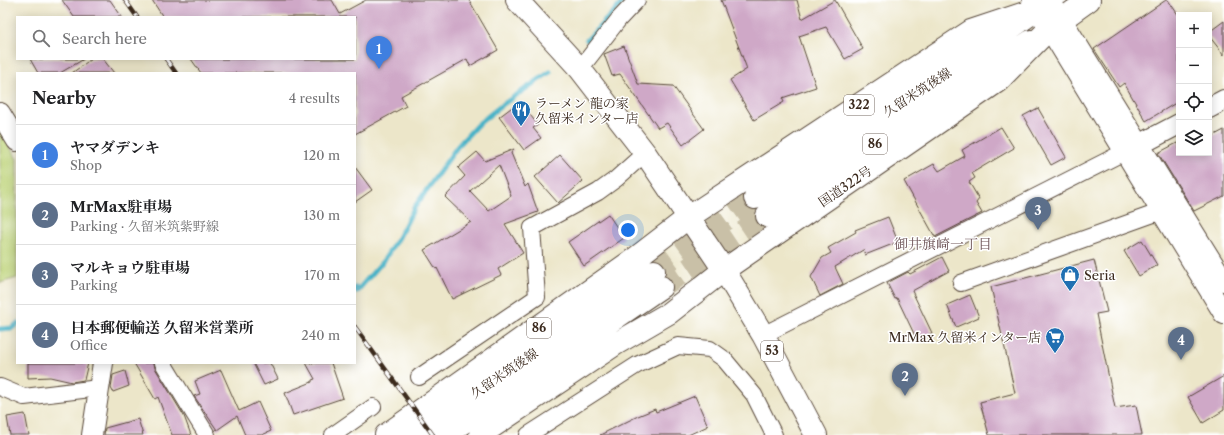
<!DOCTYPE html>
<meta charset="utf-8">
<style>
:root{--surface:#fff;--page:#f2f2f2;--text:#202124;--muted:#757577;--line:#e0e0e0;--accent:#1a73e8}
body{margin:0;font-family:"Libre Caslon Text","Noto Serif JP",serif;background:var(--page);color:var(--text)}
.controls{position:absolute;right:12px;top:12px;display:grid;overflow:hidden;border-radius:0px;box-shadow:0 2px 10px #0003}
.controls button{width:36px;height:36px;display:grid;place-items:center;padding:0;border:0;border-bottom:1px solid var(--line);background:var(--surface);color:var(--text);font:20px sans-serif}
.you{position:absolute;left:628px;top:230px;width:14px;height:14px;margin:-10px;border:3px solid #fff;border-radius:50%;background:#1a73e8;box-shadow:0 0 0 6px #1a73e833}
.badge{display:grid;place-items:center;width:26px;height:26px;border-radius:50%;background:var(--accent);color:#fff;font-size:13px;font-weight:700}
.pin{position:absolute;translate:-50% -33px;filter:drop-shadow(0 1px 2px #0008)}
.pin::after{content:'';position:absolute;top:21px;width:14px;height:12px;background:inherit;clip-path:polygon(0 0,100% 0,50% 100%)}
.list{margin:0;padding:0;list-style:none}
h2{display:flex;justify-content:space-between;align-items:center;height:52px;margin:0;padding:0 16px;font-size:17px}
h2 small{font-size:13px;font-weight:400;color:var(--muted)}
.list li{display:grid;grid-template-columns:26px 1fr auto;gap:12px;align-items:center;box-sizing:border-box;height:60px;padding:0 16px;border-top:1px solid var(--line)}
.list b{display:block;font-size:15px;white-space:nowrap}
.list p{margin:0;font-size:13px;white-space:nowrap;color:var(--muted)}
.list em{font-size:13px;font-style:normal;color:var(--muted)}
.icon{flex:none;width:22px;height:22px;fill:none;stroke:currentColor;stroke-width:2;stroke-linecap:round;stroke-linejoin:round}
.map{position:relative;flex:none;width:1224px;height:435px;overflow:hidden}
.search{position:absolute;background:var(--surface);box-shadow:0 2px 10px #0003;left:16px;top:16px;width:340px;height:44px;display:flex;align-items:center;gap:10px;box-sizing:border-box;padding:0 14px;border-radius:0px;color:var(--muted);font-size:15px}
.panel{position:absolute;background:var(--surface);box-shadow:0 2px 10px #0003;left:16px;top:72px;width:340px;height:292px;border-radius:0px}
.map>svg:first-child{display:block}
</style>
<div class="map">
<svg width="1224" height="435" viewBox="0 0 1224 435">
<rect width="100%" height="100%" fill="#fff"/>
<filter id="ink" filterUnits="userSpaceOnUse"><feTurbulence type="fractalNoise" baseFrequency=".025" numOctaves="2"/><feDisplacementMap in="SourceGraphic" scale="8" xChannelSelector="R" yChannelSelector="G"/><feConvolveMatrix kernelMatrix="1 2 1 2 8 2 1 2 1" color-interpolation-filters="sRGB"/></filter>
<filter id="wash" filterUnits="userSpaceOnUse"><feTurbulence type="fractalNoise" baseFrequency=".012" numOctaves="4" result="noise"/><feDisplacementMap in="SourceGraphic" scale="16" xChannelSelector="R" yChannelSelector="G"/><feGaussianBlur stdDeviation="0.9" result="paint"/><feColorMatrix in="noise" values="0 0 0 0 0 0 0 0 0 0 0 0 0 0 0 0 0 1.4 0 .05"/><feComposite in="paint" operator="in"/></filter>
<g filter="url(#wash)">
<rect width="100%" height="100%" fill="#ece6c9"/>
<!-- green -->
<path fill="#bcd276" stroke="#7c7e4a" d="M0,130L17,159V278L0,283Z"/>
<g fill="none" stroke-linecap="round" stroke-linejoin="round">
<!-- stream -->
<path stroke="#49b3c7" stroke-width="5" d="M587,40L625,0
M355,288L357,291L384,260L401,233L414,208L457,147L477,125L502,105L550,72
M0,329L12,328L17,324"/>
</g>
<g id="blocks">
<!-- building -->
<path fill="#cfa8c7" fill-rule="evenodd" d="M62,0H110L122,17H74Z
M152,0H332L340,14L366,0H469L498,50L470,66L467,59L401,96L406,106L355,134V73H201L191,59H355V17H163Z
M721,0H797L802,19L835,0L863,49L845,59L826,27L799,36L816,87L782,98L784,102L754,120L730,80L747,69Z
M1166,0H1168L1179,16V101L1146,121L1124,83L1119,87L1094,49Z
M1224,21V55L1209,36V32Z
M624,46L638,84L673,86L704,129L683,145L667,123L658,128L620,74L612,76L604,54Z
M30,59H84L60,73H38Z
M91,59H103L114,73H72Z
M515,105L522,115L527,111L538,125L533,128L541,138L524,150L499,117Z
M1038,108L1066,157L1051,165L1023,116Z
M1001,127L1014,148L972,173L975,178L969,182L979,199L976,203L982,213L935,237L904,181L934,164L939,171L965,156L962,150Z
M1224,130V196L1194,211L1158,153L1179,142V153H1209V138Z
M514,149L511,153L525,187L528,184L538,212L505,224L523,253L498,269L501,275L452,299L437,268L436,269L424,250L471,222L445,197L465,176L458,168L477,152L485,161ZM499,165L511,196L489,211L470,191Z
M560,155L583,181L558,203L535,177Z
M355,167L372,190L355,202Z
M608,214L624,238L584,266L568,242Z
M888,217L898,242L865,255L863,250L835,267L843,284L820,296L811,277L822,258L831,253L828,248L856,232L855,230Z
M1142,240L1157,265L1139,276L1124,251Z
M942,257L949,271L912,291L932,333L917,340L897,298L895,299L887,283L908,272L910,274Z
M1094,260L1107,312L1096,314L1115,408L1136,405L1142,435H989L980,402L1015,393L991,287Z
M970,295L979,317L956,327L947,305Z
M28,363H88L84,380L72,382L50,377L28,378Z
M134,363H154L155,368L184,416L191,435H172L158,397L155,399Z
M253,363H270L278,379L264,385Z
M306,363H331L343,398L293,415L285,393L312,382V380L315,379Z
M221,370L239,411L258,402L271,431L262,435H245L237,416L217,430L194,396L200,394L195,381Z
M125,371L129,386L113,392L111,388L113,375Z
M1224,376V410L1203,423L1188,397Z
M695,396L708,426L688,435H600L638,416L655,409L656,412Z
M25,414L29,435H10L7,417Z
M138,419L143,435H104L105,428Z"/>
</g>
</g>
<g filter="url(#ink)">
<use href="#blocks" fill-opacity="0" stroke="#564638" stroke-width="1"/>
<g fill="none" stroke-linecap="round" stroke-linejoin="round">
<!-- primary-tunnel -->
<path stroke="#c9c0a7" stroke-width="22" stroke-dasharray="22 11" stroke-linecap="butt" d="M654,271L755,198
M661,287L767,216"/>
<!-- minor casing -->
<g stroke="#564638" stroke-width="18">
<path id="minor" d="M580,69L619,19L637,0
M961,283L1162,211
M763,335L1134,147
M163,363L207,435
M419,377L537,297L532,228L598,192L616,179L645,153
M0,387L24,397L99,388
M333,435L373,407
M528,435L637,365L678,346L710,349L724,359L754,395L774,435"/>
</g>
<!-- tertiary casing -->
<g stroke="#564638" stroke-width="22">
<path id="tertiary" d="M1032,0L1224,314
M1054,7L1224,281
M1209,108L1224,100
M0,113L17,141
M1139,145L1179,124
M92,435L103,363"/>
</g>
<!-- primary casing -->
<g stroke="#564638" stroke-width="24">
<path id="primary" d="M755,198L968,58L1032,13
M767,216L1031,41
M386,435L637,257L689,217
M413,435L654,271
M445,435L661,287
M480,435L614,345L669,313L724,270L763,335L816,435"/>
</g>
<!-- trunk casing -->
<g stroke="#564638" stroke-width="24">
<path id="trunk" d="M517,0L580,69L645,153L724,270L998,81L1050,28L1089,0
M689,217L971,31L1037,9L1052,0"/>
</g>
<!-- minor -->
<use href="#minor" stroke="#fff" stroke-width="16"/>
<!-- tertiary -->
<use href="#tertiary" stroke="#fff" stroke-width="20"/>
<!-- primary -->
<use href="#primary" stroke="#fff" stroke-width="22"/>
<!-- trunk -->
<use href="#trunk" stroke="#fff" stroke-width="22"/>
<!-- rail casing -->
<g stroke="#3b2a1e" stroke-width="4.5">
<path id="rail" d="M125,0L137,17
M166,59L176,73
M355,327L433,435"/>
</g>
<!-- rail -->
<use href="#rail" stroke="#fff" stroke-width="3" stroke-dasharray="9" stroke-linecap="butt"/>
</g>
</g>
<!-- icons -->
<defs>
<g id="restaurant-pin" transform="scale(1)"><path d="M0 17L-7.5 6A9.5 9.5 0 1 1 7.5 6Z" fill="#1f6fb2" stroke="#fff"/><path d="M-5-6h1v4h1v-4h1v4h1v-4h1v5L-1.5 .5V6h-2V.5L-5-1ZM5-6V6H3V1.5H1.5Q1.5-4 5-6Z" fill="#fff"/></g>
<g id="shop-pin" transform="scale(1)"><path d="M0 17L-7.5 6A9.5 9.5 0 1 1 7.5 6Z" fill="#1f6fb2" stroke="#fff"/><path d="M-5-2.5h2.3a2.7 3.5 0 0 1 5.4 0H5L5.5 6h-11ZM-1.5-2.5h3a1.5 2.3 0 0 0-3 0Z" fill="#fff"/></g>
<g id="supermarket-pin" transform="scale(1)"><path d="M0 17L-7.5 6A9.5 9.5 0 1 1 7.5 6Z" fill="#1f6fb2" stroke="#fff"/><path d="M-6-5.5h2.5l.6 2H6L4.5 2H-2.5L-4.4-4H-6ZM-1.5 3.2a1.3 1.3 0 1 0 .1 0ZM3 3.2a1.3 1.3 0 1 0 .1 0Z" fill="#fff"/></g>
</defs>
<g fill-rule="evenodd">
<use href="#restaurant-pin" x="521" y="110"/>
<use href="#shop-pin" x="1070" y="275"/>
<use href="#supermarket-pin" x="1055" y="337"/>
</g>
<g text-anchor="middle" stroke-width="3" stroke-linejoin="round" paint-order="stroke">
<!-- shield labels -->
<g fill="#fff" stroke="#766a62" stroke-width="1">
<rect x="844" y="95" width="30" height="20" rx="3"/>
<rect x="863" y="134" width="24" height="20" rx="3"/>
<rect x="527" y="318" width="24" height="20" rx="3"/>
<rect x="761" y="341" width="22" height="20" rx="3"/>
</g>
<g font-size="12" font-weight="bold" fill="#3b2a1e">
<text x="859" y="109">322</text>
<text x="875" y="148">86</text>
<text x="539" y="332">86</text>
<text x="772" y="355">53</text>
</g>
<!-- street labels -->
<g font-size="13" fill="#3b2a1e" stroke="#fff">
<text transform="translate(917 92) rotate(-33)" y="5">久留米筑後線</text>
<text transform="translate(845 186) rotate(-34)" y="5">国道322号</text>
<text transform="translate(504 373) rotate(-34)" y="5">久留米筑後線</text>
</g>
<!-- poi labels -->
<g font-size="13" fill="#3b2a1e" stroke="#fff" text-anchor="start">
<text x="535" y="108">ラーメン 龍の家<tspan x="535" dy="15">久留米インター店</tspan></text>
<text x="1084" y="280">Seria</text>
<text x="1041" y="342" text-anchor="end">MrMax 久留米インター店</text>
</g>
<!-- neighbourhood labels -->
<g font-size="14" fill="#6f5659" stroke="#fff">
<text x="943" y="249">御井旗崎一丁目</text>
</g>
</g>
</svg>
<div class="controls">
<button>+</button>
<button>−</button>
<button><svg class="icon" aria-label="locate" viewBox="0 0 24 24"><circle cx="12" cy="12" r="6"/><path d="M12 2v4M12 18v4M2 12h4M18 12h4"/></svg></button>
<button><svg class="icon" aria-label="layers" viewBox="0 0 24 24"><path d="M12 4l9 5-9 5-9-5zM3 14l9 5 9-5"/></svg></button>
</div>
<div class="you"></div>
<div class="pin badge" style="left:379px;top:69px;background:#3f7fe0">1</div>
<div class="pin badge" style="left:905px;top:396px;background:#5c6f8a">2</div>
<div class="pin badge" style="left:1038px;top:230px;background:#5c6f8a">3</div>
<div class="pin badge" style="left:1181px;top:360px;background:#5c6f8a">4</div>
<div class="search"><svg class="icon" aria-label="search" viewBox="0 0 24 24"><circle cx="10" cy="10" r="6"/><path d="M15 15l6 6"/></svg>Search here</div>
<section class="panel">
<h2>Nearby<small>4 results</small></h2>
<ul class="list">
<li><span class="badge" style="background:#3f7fe0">1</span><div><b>ヤマダデンキ</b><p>Shop</p></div><em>120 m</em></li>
<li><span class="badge" style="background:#5c6f8a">2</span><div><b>MrMax駐車場</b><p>Parking · 久留米筑紫野線</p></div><em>130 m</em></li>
<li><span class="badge" style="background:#5c6f8a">3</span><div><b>マルキョウ駐車場</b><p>Parking</p></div><em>170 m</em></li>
<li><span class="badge" style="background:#5c6f8a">4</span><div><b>日本郵便輸送 久留米営業所</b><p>Office</p></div><em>240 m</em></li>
</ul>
</section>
</div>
